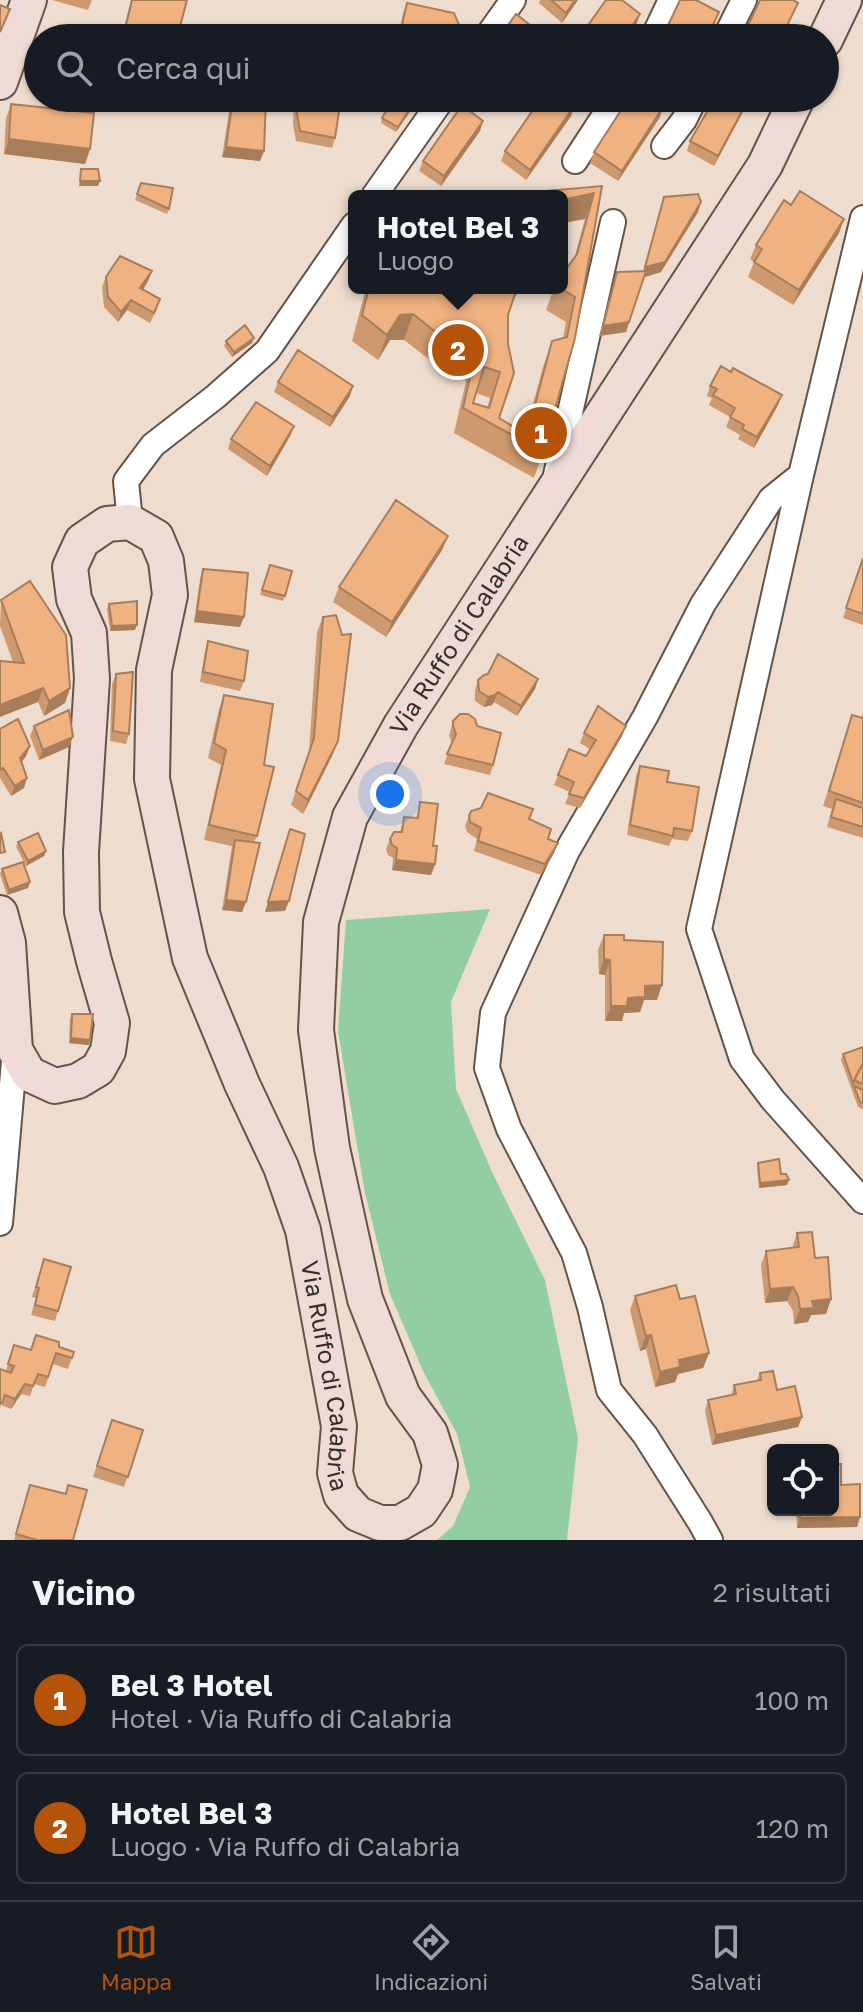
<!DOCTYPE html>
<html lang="it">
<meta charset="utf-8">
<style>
:root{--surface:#171b24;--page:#242831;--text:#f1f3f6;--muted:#9ea1a6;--line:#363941;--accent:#b45309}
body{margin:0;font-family:"Golos Text",sans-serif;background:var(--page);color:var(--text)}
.controls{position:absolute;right:24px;bottom:24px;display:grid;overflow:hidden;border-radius:12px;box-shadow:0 2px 6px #0004}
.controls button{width:72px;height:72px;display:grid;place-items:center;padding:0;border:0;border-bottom:2px solid var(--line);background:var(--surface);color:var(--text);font:40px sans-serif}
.you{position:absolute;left:390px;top:794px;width:28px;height:28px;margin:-20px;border:6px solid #fff;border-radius:50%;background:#1a73e8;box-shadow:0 0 0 12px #1a73e833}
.badge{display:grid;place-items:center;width:52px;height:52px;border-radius:50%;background:var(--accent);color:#fff;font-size:26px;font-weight:700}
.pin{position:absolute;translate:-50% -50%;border:4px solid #fff;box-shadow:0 2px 8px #0006}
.popup{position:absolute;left:348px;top:190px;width:220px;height:104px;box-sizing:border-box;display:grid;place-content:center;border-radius:12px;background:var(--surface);filter:drop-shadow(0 2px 6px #0005);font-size:26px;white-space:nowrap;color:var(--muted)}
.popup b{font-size:30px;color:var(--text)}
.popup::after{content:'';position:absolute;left:50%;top:100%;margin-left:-16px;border:16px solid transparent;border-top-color:var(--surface)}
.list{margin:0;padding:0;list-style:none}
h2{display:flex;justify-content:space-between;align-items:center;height:104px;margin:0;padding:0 32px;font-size:34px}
h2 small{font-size:26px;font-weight:400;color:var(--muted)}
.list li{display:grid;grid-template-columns:52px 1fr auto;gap:24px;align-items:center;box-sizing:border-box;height:112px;margin:0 16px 16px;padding:0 16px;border:2px solid var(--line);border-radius:12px}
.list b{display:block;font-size:30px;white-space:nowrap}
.list p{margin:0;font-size:26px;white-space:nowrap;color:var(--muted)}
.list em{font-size:26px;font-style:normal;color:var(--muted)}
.icon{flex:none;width:44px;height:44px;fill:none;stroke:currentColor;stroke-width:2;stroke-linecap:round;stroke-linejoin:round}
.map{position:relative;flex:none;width:863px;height:1540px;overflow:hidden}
.search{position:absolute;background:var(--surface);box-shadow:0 2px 6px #0004;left:24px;right:24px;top:24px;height:88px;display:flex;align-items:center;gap:20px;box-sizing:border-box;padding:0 28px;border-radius:44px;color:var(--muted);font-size:30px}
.sheet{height:360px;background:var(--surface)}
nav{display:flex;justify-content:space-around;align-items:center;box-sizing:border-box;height:112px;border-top:2px solid var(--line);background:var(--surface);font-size:22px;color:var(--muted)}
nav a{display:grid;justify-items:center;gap:4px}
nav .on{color:var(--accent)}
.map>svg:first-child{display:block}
</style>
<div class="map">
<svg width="863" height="1540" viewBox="0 0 863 1540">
<rect width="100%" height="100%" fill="#eeddcf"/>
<!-- green -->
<path fill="#93cea3" d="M490,909L451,1002L456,1089L493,1174L545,1280L578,1438L567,1540H437L453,1526L470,1487L457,1434L424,1373L390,1294L365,1193L338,1031L346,920Z"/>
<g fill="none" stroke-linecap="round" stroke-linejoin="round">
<!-- street casing -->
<g stroke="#635449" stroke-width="28">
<path id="street" d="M486,38L513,0
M653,38L671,0
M725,38L744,0
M664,146L684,120L695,98
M575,161L616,98
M374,196L443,98
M863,218L801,475L699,929L742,1059L773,1100L863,1201
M556,475L613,222
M130,522L126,481L153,445L215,397L267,351L354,225
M0,1223L15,1050
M710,1540L700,1522L645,1435L609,1390L590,1307L574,1253L509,1129L487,1068L493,1013L567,851L645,717L703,604L771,499L801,475"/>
</g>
<!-- secondary casing -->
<g stroke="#635449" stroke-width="38">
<g id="secondary">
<path d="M825,40L844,0"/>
<path d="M0,82L29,0"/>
<path id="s1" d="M0,913L8,943L15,1050L29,1074L55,1086L78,1081L98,1069L108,1051L112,1023L94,961L82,912L81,852L92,679L89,633L74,599L70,567L82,541L107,524L130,522L156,537L166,561L170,595L154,670L152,779L190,958L242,1084L281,1167L303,1230L339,1426L335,1473L341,1495L358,1514L380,1523H400L421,1511L435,1490L440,1465L430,1433L403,1396L365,1299L332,1148L316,1030L321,922L350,817L401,725L765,165L797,98"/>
</g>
</g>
<!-- street -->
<use href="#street" stroke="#fff" stroke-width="24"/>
<!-- secondary -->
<use href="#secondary" stroke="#efdad6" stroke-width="34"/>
</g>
<!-- wall -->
<path fill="#ce996f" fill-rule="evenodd" d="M52,0H92L88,10Z
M131,0H187L177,38H133L122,35Z
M540,0H578L562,23L539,3Z
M407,3L461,38H398L403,13Z
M231,98H266L264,151L260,161L222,157Z
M294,98H341L335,138L332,148L296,141L293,124Z
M491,98H505L501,105Z
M417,101L396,132L381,123L382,118Z
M11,104L90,149L85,164L4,154L6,118Z
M574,106L571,116L526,180L501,161L505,151Z
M746,106L714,166L687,151L690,141Z
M660,117L618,181L590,163L594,152Z
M480,131L441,186L419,171L423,161Z
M141,183L169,209L167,214L135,200Z
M602,186L543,452L534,478L454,433L466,381L443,370L404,340H390L378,360L352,341L366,288H520L511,305L508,315L499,418L525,434L543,367L552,341L563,338L566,322L546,310L554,288H562L574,259L585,219L562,223ZM476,393L490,398L487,408L473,403Z
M664,197L698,212L661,272L644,277L626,332L599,336L617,272L643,271Z
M839,233L793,305L748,277L754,262L750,259L756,245Z
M152,271L148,281L143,290L157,309L150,323L127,310L118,322L104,307L102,287L106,277Z
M254,338L252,343L232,357L224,346L226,341Z
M278,382L350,396L330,427L274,392Z
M710,386L778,405L754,448L738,439L740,435L726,427L730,417L709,405L712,398L707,396Z
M294,426L290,436L267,476L228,449L231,439Z
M448,536L442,550L386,637L333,602L339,587Z
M863,557V625L843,618Z
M270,565L292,571L283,601L260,595Z
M203,569L240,627L194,622L200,579Z
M1,600L70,688L65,703L44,716L38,702L13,662L0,626Z
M109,604L135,630L110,631L107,609Z
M323,617L338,741L332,756L303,814L291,805L309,752L317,632Z
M208,641L244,681L240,691L200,682L205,651Z
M116,674L129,734L126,744L110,741L112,684Z
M538,679L535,689L517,716L494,702L492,705L484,707L475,701V690L478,680Z
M224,695L264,765L257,836L254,842L242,912L222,910L232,846L204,840L221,765L208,758L219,709Z
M863,713V838L827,827L832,809L823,806L852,715L861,718Z
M453,721L477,726L493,765L490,775L444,764L452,743L449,736Z
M34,726L69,747L39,760L30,736Z
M626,726L622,736L580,808L565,804L570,792L554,785L569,749L586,756L590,749L580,743L584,733Z
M0,729L30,746L26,756L22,761L24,788L11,796L0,778Z
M640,766L692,831L688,841L672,839L669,846L627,835L636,776Z
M420,802L433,846L435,864L431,875L392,870L393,858L388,855L386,849L390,839L400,832L404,817L416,818Z
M469,816L529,819L548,839L554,853L541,875L474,851L477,839L467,832L465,826Z
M18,842L46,851L44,856L26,866L16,847Z
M2,869L30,882L28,888L7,895L0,874Z
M604,935L624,940L657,1000H644L640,1012L624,1013L622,1021H605V975L599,974L598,950Z
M72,1014L90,1040L89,1045L69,1043L70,1019Z
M863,1047V1109L858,1107L841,1060L843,1054Z
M758,1163L781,1174L787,1185L759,1188L757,1168Z
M797,1233L815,1258L831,1299L826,1314L811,1315L808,1322L794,1324L793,1311L787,1301L765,1303L761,1265L766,1251L792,1248Z
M44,1259L58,1311L55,1321L31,1315L36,1298L32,1297Z
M635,1296L680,1299L709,1353L703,1368L678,1374L675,1382L655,1387L646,1349L640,1351L630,1310Z
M14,1345L30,1350L59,1347L74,1352L68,1369L53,1364L45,1387L34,1384L30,1396L21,1394L11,1409L1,1405L0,1408V1369L6,1371Z
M760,1373L802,1417L798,1427L712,1445L705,1411L708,1400L731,1396L734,1385L757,1381Z
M112,1420L143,1430L124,1487L93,1477Z
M30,1485L65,1494L68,1485L73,1540H14Z
M841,1485L860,1517L857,1527L797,1528L796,1510H833Z"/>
<!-- shaded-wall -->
<path fill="#a87d5a" d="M575,0H578L562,23L566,13Z
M640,14L635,29L629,38H624Z
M59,98H105L103,104Z
M418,98L417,101L396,132L398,127Z
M749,98L746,106L714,166L718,156Z
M574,106L571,116L526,180L530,170Z
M663,107L660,117L618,181L622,171Z
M483,121L480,131L441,186L444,176Z
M9,139L90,149L85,164L4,154Z
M226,147L264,151L260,161L222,157Z
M80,181H100L98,186H79Z
M594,193L585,219L562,223V200Z
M701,202L698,212L661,272L642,278L645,267Z
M844,219L839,233L793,305L799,290Z
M152,271L148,281L137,299L140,288Z
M131,300L127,310L118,322L121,312Z
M413,314L404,340H390L378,360L387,335L400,315Z
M629,322L626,332L599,336L603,326Z
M254,338L252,343L232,357L234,352Z
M353,386L350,396L330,427L333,417Z
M782,395L778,405L754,448L757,437Z
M294,426L290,436L267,476L270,466Z
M448,536L442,550L386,637L392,622Z
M197,611L244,617L240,627L194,622Z
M137,625L135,630L110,631L112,626Z
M538,679L535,689L517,716L521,706Z
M43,688L38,702L0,717V705Z
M70,688L65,703L44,716L49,701Z
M498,692L494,702L492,705L484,707L488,697Z
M626,726L622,736L580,808L584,798Z
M73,737L69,747L39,760L43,750Z
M338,741L332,756L303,814L308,800Z
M30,746L26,756L17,768L20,758Z
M27,778L24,788L11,796L15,786Z
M558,843L554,853L541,875L545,864Z
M46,851L44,856L26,866L28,861Z
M396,860L435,864L431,875L392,870Z
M30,882L28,888L7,895L9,890Z
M226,900L246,902L242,912L222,910Z
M289,901L285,911L265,912L268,902Z
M604,959L610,960L605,975L599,974Z
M662,985L657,1000H644L640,1012L624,1013L622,1021H605L611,1006L645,986Z
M71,1038L90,1040L89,1045L69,1043Z
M789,1180L787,1185L759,1188L760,1183Z
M793,1287L787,1301L765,1303L770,1289Z
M831,1299L826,1314L811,1315L808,1322L794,1324L800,1309L812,1301Z
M651,1335L646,1349L640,1351L646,1336Z
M709,1353L703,1368L678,1374L675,1382L655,1387L660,1372L679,1360Z
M25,1384L21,1394L11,1409L15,1399Z
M802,1417L798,1427L712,1445L716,1435Z
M860,1517L857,1527L797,1528L800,1518Z"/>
<!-- building -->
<path fill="#f0b281" stroke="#a87d5a" stroke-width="2" fill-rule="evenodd" d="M132,0H187L177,38L126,25Z
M551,0H575L566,13Z
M606,0H622L640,14L624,38H579Z
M680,0H696L719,12L707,38H662Z
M760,0H793L798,3L781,38H742Z
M407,3L454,13L463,34L460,38H399Z
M0,5L10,9L0,32Z
M516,14L544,36L543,38H499Z
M233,98H266L264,151L226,147Z
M298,98H341L335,138L300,131L297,114Z
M393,98H417L398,127L382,118Z
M541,98H563L574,106L530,170L505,151Z
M629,98H649L663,107L622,171L594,152Z
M715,98H749L718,156L690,141Z
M11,104L94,113L90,149L9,139Z
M462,105L483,121L444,176L423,161Z
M81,169H98L100,181H80Z
M141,183L173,188L169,209L137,194Z
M602,186L575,338L543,452L463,408L475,355L452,345L413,314L400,315L387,335L362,315L369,288H517L508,315V344L514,373L499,418L527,435L552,341L567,337L575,297L560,288H562V275L577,254L594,193L562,200V196H544L546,191ZM484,367L500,372L489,408L473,403Z
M800,191L844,219L799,290L754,262L762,249L756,245L784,200L791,205Z
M698,194L701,202L665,262L645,267L664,197Z
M120,256L152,271L140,288L160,299L154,313L131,300L121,312L108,297L106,277Z
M646,271L629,322L603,326L617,272Z
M245,325L254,338L234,352L226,341Z
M298,350L353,386L333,417L278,382Z
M721,366L731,372L733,368L782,395L757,437L742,429L744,425L730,417L735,408L713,395L717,389L710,386Z
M256,402L294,426L270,466L231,439Z
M396,500L448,536L392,622L339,587Z
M863,558V614L846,608Z
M270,565L292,571L285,596L262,590Z
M203,569L248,573L244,617L197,611Z
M30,581L66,635L70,688L49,701L43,688L0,705V661L24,663L1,600Z
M137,601V625L112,626L109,604Z
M336,615L342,635L351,634L338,741L308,800L296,791L314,738L323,617Z
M208,641L248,651L244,681L203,672Z
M498,654L538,679L521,706L498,692L495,695L488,697L479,691L478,680L484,675L488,674Z
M133,672L129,734L113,731L116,674Z
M224,695L273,704L264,765L274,767L257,836L209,825L226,750L214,743Z
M598,706L626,726L584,798L569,794L574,782L558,775L569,749L586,756L596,740L584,733Z
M69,710L73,737L43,750L34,726Z
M460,714H468L475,719L477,726L501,733L493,765L447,754L456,734L453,726V721Z
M852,715L863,718V803L829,791Z
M18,719L30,746L20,758L27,778L15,786L3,768L0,770V729Z
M640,766L669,771L667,782L699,787L692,831L674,828L673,836L630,825Z
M488,793L533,809L529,819L551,829L548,839L558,843L545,864L478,841L481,828L470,822L469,816L471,811L481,808Z
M836,799L863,808V827L831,817Z
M420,802L438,804L433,846H437L435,864L396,860L397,848L392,845L390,839L394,832H402L404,817L418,818Z
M290,829L305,834L289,901L268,902Z
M1,833L5,852L0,853V834Z
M38,833L46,851L28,861L18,842Z
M235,840L260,843L246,902L226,900Z
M23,862L30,882L9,890L2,869Z
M604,935H624V940L663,942L662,985L645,986V997L628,998L627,1006H611L610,960L604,959Z
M72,1014H93L90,1040L71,1038Z
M863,1047V1063L853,1083L843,1054Z
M863,1063V1084L856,1081L855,1078Z
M854,1086L863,1090V1103L860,1102Z
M779,1159L781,1174H786L789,1180L760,1183L758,1163Z
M812,1232L815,1258L828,1257L831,1299L812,1301L814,1308L800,1309L798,1296L793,1287L770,1289L766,1251L799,1247L797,1233Z
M44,1259L71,1267L58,1311L35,1305L39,1288L36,1287Z
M676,1285L680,1299L695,1296L709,1353L679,1360L680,1367L660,1372L651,1335L646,1336L635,1296Z
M36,1335L59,1342V1347L74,1352L72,1358L56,1353L48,1377L38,1374L33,1386L25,1384L15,1399L5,1395L2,1403H0V1369L11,1373L14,1366L8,1364L14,1345L31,1350Z
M773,1371L777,1390L795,1386L802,1417L716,1435L708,1400L736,1394L734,1385L761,1380L760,1373Z
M112,1420L143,1430L128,1477L97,1466Z
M833,1464H841V1485L860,1484V1517L800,1518V1510H833Z
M30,1485L66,1494L68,1485L87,1490L73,1540H37L16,1534Z"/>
<g text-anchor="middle" stroke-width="8" stroke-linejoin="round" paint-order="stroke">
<!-- street labels -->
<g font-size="24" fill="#352e29" stroke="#fbeadd">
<text dy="8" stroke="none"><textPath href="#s1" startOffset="2890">Via Ruffo di Calabria</textPath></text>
<text dy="8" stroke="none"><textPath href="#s1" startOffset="1738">Via Ruffo di Calabria</textPath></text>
</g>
</g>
</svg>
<div class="controls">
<button><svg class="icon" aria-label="locate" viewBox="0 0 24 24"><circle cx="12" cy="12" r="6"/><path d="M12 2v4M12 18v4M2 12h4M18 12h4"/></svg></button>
</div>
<div class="you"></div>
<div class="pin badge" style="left:541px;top:433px">1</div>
<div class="pin badge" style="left:458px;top:350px">2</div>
<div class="popup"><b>Hotel Bel 3</b>Luogo</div>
<div class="search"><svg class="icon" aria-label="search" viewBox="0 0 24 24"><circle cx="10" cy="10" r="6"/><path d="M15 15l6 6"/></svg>Cerca qui</div>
</div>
<section class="sheet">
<h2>Vicino<small>2 risultati</small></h2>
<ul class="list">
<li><span class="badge">1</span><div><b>Bel 3 Hotel</b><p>Hotel · Via Ruffo di Calabria</p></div><em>100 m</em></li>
<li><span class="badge">2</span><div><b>Hotel Bel 3</b><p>Luogo · Via Ruffo di Calabria</p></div><em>120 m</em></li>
</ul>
</section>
<nav>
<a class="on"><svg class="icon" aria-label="map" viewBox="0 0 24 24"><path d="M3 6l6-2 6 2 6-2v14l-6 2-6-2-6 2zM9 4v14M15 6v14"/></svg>Mappa</a>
<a><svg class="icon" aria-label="directions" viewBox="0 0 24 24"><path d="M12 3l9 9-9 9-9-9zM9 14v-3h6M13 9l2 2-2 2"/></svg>Indicazioni</a>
<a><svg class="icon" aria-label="saved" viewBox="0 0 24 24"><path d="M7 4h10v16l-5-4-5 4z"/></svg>Salvati</a>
</nav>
